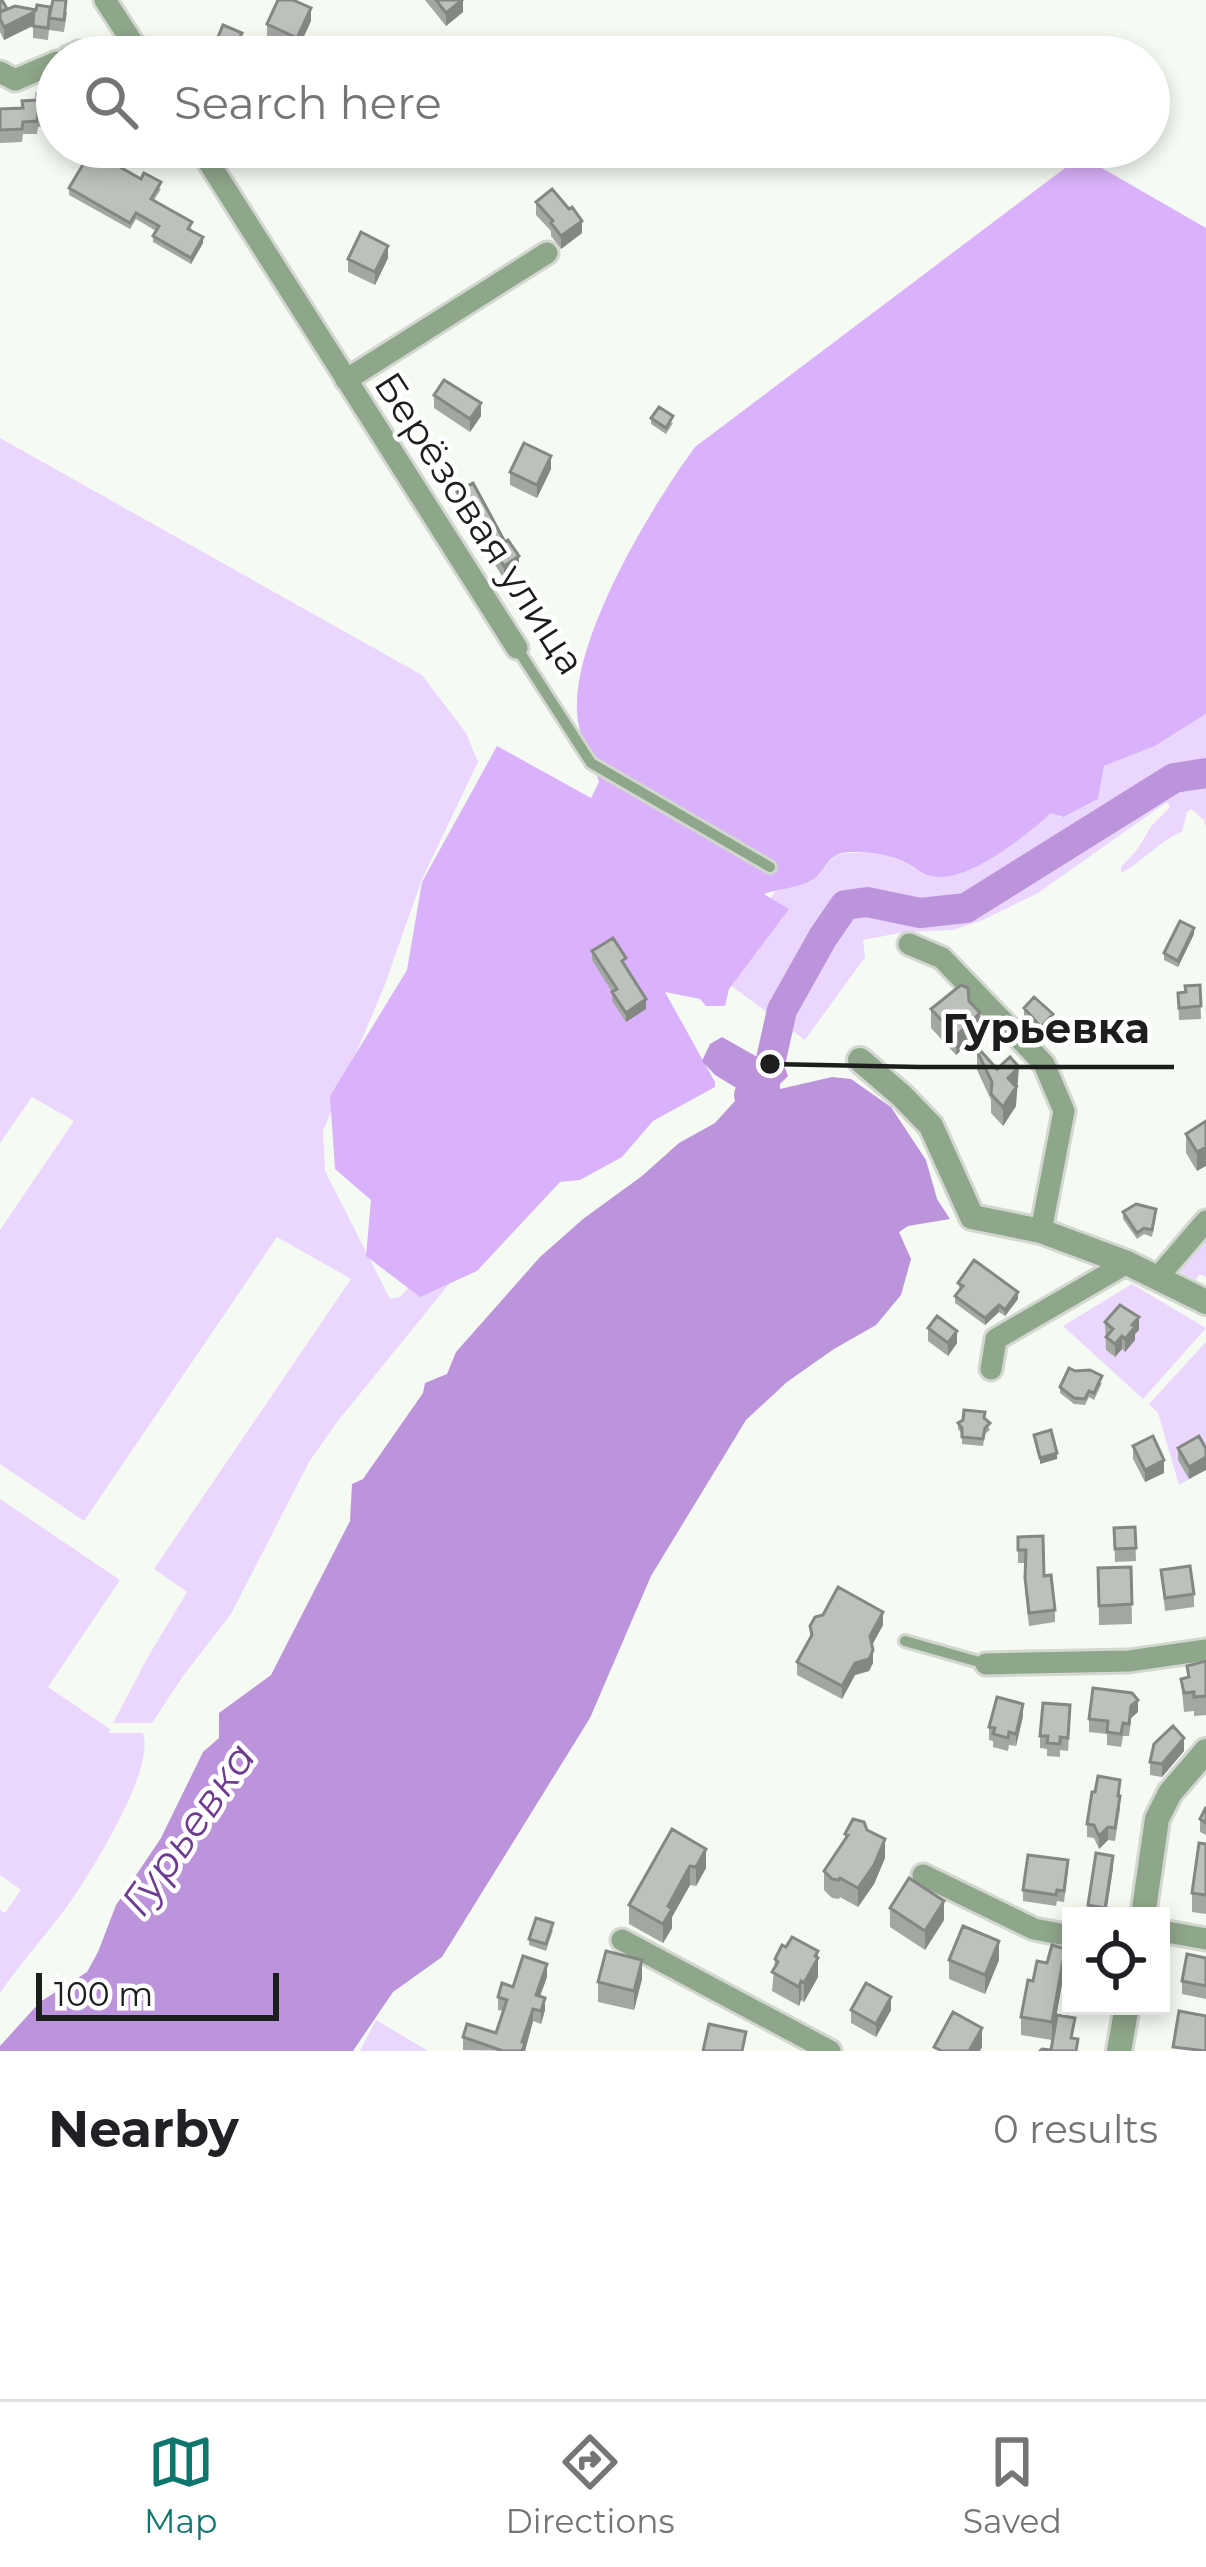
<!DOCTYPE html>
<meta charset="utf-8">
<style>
:root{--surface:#fff;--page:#f6f6f6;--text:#202124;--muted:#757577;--line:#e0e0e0;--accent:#0f766e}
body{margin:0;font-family:Montserrat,sans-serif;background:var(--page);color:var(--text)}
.controls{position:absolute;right:36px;bottom:36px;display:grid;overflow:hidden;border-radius:0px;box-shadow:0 6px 18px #0003}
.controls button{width:108px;height:108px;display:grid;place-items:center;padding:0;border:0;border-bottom:3px solid var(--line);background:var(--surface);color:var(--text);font:60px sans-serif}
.scale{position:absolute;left:36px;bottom:30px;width:243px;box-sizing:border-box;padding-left:12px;border:6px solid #1c1e1b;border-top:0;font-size:33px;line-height:42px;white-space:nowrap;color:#1c1e1b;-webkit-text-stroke:9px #fff;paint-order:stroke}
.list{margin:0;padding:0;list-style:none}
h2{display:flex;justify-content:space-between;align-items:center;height:156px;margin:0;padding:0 48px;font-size:51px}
h2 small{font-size:39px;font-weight:400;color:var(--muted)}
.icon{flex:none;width:66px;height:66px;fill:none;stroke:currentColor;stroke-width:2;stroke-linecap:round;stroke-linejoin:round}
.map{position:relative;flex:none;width:1206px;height:2051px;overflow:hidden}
.search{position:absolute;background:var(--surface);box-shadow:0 6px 18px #0003;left:36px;right:36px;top:36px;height:132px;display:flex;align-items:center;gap:30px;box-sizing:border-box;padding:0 42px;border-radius:66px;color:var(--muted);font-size:45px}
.sheet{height:348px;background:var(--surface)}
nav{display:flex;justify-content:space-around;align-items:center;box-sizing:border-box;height:168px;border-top:3px solid var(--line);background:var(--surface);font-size:33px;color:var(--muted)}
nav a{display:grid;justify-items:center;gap:6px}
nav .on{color:var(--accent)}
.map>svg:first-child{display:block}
</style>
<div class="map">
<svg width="1206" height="2051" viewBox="0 0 1206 2051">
<rect width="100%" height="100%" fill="#f5faf3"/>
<!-- green -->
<path fill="#ebd7fe" d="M0,438L422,675L466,733L478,762L422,879L384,987L323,1131L325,1171L390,1299L400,1297L667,1016L337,1422L309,1462L231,1614L183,1676L152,1723H113L149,1655L187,1592L154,1569L351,1279L277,1237L84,1521L0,1464V1230L74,1121L32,1097L0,1143Z
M1206,714V826L1204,820L1191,809L1187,812L1182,832C1161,839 1143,862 1121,873V867L1137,850L1152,825L1170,807L1167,802L1038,893L983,920L953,930L905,932L863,940L865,957L805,1040L730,985L763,910L777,888L811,881L836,855C856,851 883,852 902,861C911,864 918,872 927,874C967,885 1023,839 1051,812L1061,817L1098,799L1104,766L1155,746Z
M1206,1234V1277L1199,1274L1196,1280L1177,1270Z
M1132,1284L1206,1328L1143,1399L1063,1326Z
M1206,1342V1470L1179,1485L1158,1413L1149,1404Z
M0,1499L120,1580L48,1687L110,1729L109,1733H143C155,1769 96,1863 75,1895C52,1929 23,1959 0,1993V1910L5,1913L21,1890L0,1875Z
M376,2020L428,2051H360Z"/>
<!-- forest -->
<path fill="#dab2fb" d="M1081,156L1206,228V714L1155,746L1104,766L1098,799L1063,817L1051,813C1026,836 967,884 931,876C921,874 915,867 907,863C890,854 861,850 843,853C829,855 826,868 816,877C803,888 779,888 764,894L789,909L729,989L725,1006H706L700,999L665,992L715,1082V1087L653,1121L622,1157L580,1180L560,1182L477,1271L420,1297L366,1256L371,1200L335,1169L330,1096L407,970L422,882L497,746L591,798L599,782C592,759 577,734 577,710C574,635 651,507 695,447Z"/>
<!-- water -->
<path fill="#bc94dc" d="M722,1037L770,1064L785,1068L788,1076L780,1084V1089L832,1077L851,1079L891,1107L926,1160L937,1199L950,1219L908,1226L899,1232L911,1259L901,1295L876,1325L834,1349L787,1382L746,1420L651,1576L590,1718L442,1957L393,1992L353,2051H0V2046L40,2002L87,1972L98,1952L116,1905L161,1838L203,1752L219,1738V1713L271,1675L350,1521L352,1484L363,1479L423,1393L425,1383L447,1374L456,1352L540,1257L583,1219L642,1176L679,1143L715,1123L743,1092L715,1075L702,1061L710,1044Z"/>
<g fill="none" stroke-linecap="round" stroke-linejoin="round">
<!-- river -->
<path stroke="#bc94dc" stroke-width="30" d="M749,1095L770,1064L782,1010L823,937L845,905L867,902L920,913L966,908L1174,778L1206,773"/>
<!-- service casing -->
<g stroke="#d2d7d0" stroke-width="16">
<path id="service" d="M517,648L591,763L770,867
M905,1641L986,1664"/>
</g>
<!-- minor casing -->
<g stroke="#d2d7d0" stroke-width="27">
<path id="minor" d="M105,0L142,57
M68,57L79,52
M0,72L15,80L57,62
M199,147L517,648
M346,380L547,253
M909,944L942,958L1044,1064L1064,1111L1041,1231
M1158,1277L1206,1221
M991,1369L996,1339L1127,1263
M986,1664L1129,1661L1206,1650
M923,1875L1034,1929L1071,1936
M1161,1931L1206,1939
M622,1940L830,2051"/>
</g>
<!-- tertiary casing -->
<g stroke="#d2d7d0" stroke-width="30">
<path id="tertiary" d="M860,1060L902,1096L931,1126L972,1217L1041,1231L1127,1263L1206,1302
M1143,1916L1157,1819L1170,1793L1206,1751
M1119,2051L1127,2006"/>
</g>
<!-- service -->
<use href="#service" stroke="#8ea68a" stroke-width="10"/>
<!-- minor -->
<use href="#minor" stroke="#8ea68a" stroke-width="21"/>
<!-- tertiary -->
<use href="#tertiary" stroke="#8ea68a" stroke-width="24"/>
</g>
<!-- wall -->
<path fill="#a2a7a1" d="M0,0L7,10L67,12L64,32L49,30L48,40L33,38V26L4,40L0,32Z
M425,0H463V12L446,26Z
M311,21L297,51L267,36V24Z
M215,44L242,45L237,57H215Z
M57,86V120H52L51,126L38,127L37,134H23L22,142L0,143V109L23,108L51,93Z
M426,147H464V150L444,165L437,156L433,159Z
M121,166L120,168L161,189L154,200L192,229L191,230L203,243L191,264L153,242V236L156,231L136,219L130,229L69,195V188Z
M536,202L569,209L582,233L561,249L551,236V231L536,215Z
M388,258L375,285L348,272V259Z
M434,395L481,416L470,432L434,408Z
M651,418L673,423L666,434L651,424Z
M551,469L537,498L510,485V472Z
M457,492L519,568L504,579L457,505Z
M1194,934L1178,967L1164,960V953Z
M592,951L626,968L646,1009L626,1022L612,1001V992L592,960Z
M1200,985L1201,1019L1179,1020L1178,993L1186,992Z
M969,1001L980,1032L956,1055L931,1028V1009Z
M1024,1008L1053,1026L1041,1040L1024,1021Z
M977,1051L1019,1086L1016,1089V1106L1003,1126L991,1113V1100L977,1070Z
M1206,1121L1197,1171L1186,1153V1134Z
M1123,1212L1156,1216L1152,1237L1144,1234L1137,1239L1123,1219Z
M958,1283L1018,1299L1005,1316L999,1312L985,1325L955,1303V1296L960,1290Z
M1105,1322L1139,1330L1135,1334V1340L1125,1352L1122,1349L1115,1357L1106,1350Z
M928,1328L957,1343L948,1356L928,1341Z
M1102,1383L1094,1400L1089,1397L1085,1405L1074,1404L1060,1393V1387Z
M984,1418L990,1430L985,1434L983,1446L962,1444V1434L958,1429V1423Z
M1199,1436L1189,1479L1178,1460V1448Z
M1133,1446L1164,1473L1145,1482L1133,1459Z
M1135,1527L1136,1561L1115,1562L1114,1528Z
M1018,1537L1044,1576L1055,1610V1622L1029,1626L1025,1591L1026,1563H1018Z
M1131,1567L1132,1624L1099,1625L1098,1568Z
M1161,1570L1194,1594V1607L1165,1611Z
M883,1625L872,1645L873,1663L869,1671L855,1675L842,1699L797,1675V1662L810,1639V1626Z
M1206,1661V1715L1194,1716V1711L1184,1712L1181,1679L1187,1677V1666Z
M1138,1712L1131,1718L1129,1736H1123L1121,1747L1107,1745V1734L1089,1732V1719Z
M1023,1716L1016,1746L1009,1745L1008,1751L993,1747V1741L989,1740V1727Z
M1070,1718L1068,1751L1060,1750V1757L1047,1756V1749L1040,1748V1736Z
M1184,1751L1162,1777L1150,1775V1762Z
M1119,1796L1120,1809L1115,1841L1108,1840L1099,1849L1094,1838L1087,1837V1824Z
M1206,1807V1835L1200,1832V1819Z
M672,1829L706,1868L696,1886L690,1885L672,1917V1928L663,1943L629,1924V1905Z
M845,1834L885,1858L874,1884L858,1907L840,1897L839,1899L832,1898L824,1890V1871L845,1839Z
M1206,1844V1914L1192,1912V1893Z
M1113,1868L1106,1916H1088V1905Z
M1068,1871L1064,1902L1057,1901L1056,1906L1023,1901V1890Z
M890,1908L944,1920L925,1950L890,1927Z
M553,1930L546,1951L529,1945V1939Z
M786,1947L818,1951V1977L804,2002L801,2000L799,2006L772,1991L775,1959Z
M1206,1958V1999L1182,1994V1981Z
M949,1960H999L985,1994L949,1979Z
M1065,1967L1052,2040L1021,2035V2017L1033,1981Z
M547,1977L540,1996L545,2010L541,2024L533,2021L525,2051L463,2050V2037L496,2033L503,2011L498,2010V1997L513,1987Z
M642,1979L634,2010L598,2002V1982Z
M851,2010H891L876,2037L851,2023Z"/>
<!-- shaded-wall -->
<path fill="#848883" d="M462,0H463V12L446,26V13Z
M311,8V21L297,51V38Z
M34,12V25L4,40V27Z
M242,33V45L237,57H233V52Z
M459,147H464V150L444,165V159Z
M582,221V233L561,249V236Z
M203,237V243L191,264V258Z
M388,246V258L375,285V272Z
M481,403V416L470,432V419Z
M551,456V469L537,498V485Z
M519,556V568L504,579V566Z
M1194,928V934L1178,967V961Z
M646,999V1009L626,1022V1013Z
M980,1013V1032L956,1055V1036Z
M1053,1014V1026L1041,1040V1027Z
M1019,1067L1016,1106L1003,1126V1107L1008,1078Z
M1206,1147V1166L1197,1171V1152Z
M1018,1292V1299L1005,1316V1310Z
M999,1305V1312L985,1325V1318Z
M1139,1317V1330L1135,1334V1340L1125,1352V1339L1132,1325Z
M957,1331V1343L948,1356V1343Z
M1122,1336V1349L1115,1357V1344Z
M1057,1453V1459L1040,1464V1458Z
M1206,1457V1470L1189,1479V1467Z
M1164,1460V1473L1145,1482V1470Z
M883,1612V1625L870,1649V1636Z
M873,1650V1663L869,1671L855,1675L842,1699V1686L855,1663Z
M1138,1700V1712L1131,1718L1129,1736L1131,1706Z
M1023,1704V1716L1016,1746V1734Z
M1184,1738V1751L1162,1777V1764Z
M1108,1827V1840L1099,1849V1836Z
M885,1839V1858L874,1884L858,1907V1888Z
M706,1849V1868L696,1886V1867Z
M1113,1856V1868L1105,1916V1908Z
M690,1866V1885L672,1917V1928L663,1943V1924L668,1906Z
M944,1901V1920L925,1950V1931Z
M999,1941V1960L985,1994V1975Z
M1065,1949V1967L1052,2040V2022Z
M818,1951V1977L804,2002V1983Z
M642,1960V1979L634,2010V1991Z
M547,1964V1977L536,2007V1995Z
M801,1981V2000L799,2006V1987Z
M891,1997V2010L876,2037V2024Z
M545,1998V2010L541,2024V2011Z
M533,2009V2021L525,2051H522V2042Z
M982,2028V2047L980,2051H969Z"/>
<!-- building -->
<path fill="#bcc2bb" stroke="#848883" stroke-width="3" d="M0,0H2L7,9L0,12Z
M53,0H66L64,20L49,18Z
M278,0H293L311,8L297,38L267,24Z
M436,0H462L446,13Z
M37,5L50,7L48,28L33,26L34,12L4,27L0,19V12L15,6L36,10Z
M223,25L242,33L233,52L215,44Z
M632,44L642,57H615Z
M57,86V107H52L51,114H38L37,121L23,122L22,129L0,130V109L23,108L22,101L37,100V94L51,93V87Z
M429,147H459L444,159L437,150L433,153Z
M104,150L121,160L118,166L141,179L144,173L161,182L151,199L192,222L188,229L203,237L191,258L153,236L159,226L136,213L130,223L69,188L91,151L101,157Z
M552,189L569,209L572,207L582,221L561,236L551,223L553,221L536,202Z
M361,232L388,246L375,272L348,259Z
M444,380L481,403L470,419L434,395Z
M659,407L673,416L666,428L651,418Z
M524,443L551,456L537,485L510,472Z
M473,483L505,542L508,540L519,556L504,566L457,492Z
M1180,921L1194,928L1178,961L1164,953Z
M613,938L626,958L622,961L646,999L626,1013L612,992L617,989L592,951Z
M961,985L968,988L969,1001L980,1013L956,1036L931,1009Z
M1200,985L1201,1006L1179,1008L1178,993L1186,992L1185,986Z
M1034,997L1053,1014L1041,1027L1024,1008Z
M979,1049L997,1069L1010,1057L1019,1067L1008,1078L1016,1087L1003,1107L991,1094L992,1082L977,1051Z
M1206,1121V1147L1197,1152L1186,1134Z
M1136,1204L1156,1209L1152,1230L1144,1228L1137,1233L1123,1212Z
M974,1260L1018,1292L1005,1310L999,1305L985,1318L955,1296L963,1286L958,1283Z
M1120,1305L1139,1317L1132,1325L1135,1327L1125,1339L1122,1336L1115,1344L1106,1337L1113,1329L1105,1322Z
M937,1316L957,1331L948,1343L928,1328Z
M1069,1368L1075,1371L1090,1370L1102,1376L1094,1393L1089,1391L1085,1399L1074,1398L1060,1387Z
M964,1410L985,1412L984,1418L990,1423L985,1428L983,1439L962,1437V1428L958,1423L963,1420Z
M1051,1430L1057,1453L1040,1458L1034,1435Z
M1153,1436L1164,1460L1145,1470L1133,1446Z
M1199,1436L1206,1449V1457L1189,1467L1178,1448Z
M1135,1527L1136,1548L1115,1549L1114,1528Z
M1043,1536L1044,1576L1051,1575L1055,1610L1029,1613L1025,1578L1026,1550H1018V1537Z
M1190,1566L1194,1594L1165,1598L1161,1570Z
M1131,1567L1132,1604L1099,1606L1098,1568Z
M838,1587L883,1612L870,1636L873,1650L869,1659L855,1663L842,1686L797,1662L812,1635L810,1626L815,1617L823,1615Z
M1206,1661V1696L1194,1697V1692L1184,1693L1181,1679L1189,1677L1187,1666Z
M1093,1688L1132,1693L1138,1700L1131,1706L1129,1724L1123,1723L1121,1734L1107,1732L1108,1721L1089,1719Z
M997,1697L1023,1704L1016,1734L1009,1732L1008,1738L993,1734L995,1728L989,1727Z
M1043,1703L1070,1705L1068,1738L1060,1737V1744L1047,1743L1048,1736H1040Z
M1173,1726L1184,1738L1162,1764L1150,1762L1154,1744Z
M1098,1776L1120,1780L1118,1796H1120L1115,1828L1108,1827L1099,1836L1094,1825L1087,1824L1092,1792H1095Z
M1206,1807V1823L1200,1819Z
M853,1819L864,1822L867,1830L885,1839L874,1865L858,1888L840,1878L839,1880L832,1879L824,1871L848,1835L845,1834Z
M672,1829L706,1849L696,1867L690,1866L668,1906L672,1909L663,1924L629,1905Z
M1199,1843L1206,1844V1895L1192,1893Z
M1096,1853L1113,1856L1105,1908L1088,1905Z
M1028,1855L1068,1860L1064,1891L1057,1890L1056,1895L1023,1890Z
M909,1878L944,1901L925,1931L890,1908Z
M536,1918L553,1923L546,1944L529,1939Z
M963,1926L999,1941L985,1975L949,1960Z
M792,1937L818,1951L815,1956L818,1958L804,1983L801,1981L799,1987L772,1972L778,1962L775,1959L782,1945L786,1947Z
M1052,1945L1065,1949L1052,2022L1021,2017L1028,1980L1033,1981L1037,1961L1047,1963Z
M606,1951L642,1960L634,1991L598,1982Z
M1187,1954L1206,1958V1986L1182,1981Z
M523,1956L547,1964L536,1995L545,1998L541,2011L533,2009L522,2042L525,2043L522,2051H503L463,2037L467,2024L496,2033L507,2000L498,1997L502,1983L513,1987Z
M866,1983L891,1997L876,2024L851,2010Z
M1179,2011L1206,2016V2051L1173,2047Z
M953,2012L982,2028L969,2051H942L934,2047Z
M1057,2015L1075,2018L1071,2038L1078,2039L1076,2051H1040L1042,2049L1051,2050Z
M709,2024L746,2032L742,2051H703Z"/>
<g text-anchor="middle" stroke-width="9" stroke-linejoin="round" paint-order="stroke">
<!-- street labels -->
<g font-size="39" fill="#1c1e1b" stroke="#fff">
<text transform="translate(480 523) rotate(57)" y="14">Берёзовая улица</text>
</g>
<!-- water labels -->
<g font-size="42" font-style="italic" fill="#6d3c90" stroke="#fff">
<text transform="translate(188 1829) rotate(-55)" y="15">Гурьевка</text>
</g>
</g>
<!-- callouts -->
<path fill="none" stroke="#1c1e1b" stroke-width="4.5" d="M770 1064L919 1067H1174"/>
<circle fill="#1c1e1b" stroke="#fff" stroke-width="4.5" cx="770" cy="1064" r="12"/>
<g font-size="42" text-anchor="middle" font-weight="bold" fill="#1c1e1b" stroke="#fff" stroke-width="9" stroke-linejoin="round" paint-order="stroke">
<text x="1046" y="1043">Гурьевка</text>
</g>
</svg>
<div class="controls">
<button><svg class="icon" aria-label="locate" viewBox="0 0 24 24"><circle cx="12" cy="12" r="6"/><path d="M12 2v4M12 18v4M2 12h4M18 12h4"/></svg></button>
</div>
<div class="scale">100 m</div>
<div class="search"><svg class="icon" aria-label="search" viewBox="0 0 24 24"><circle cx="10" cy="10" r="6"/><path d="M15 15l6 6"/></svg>Search here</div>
</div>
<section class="sheet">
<h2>Nearby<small>0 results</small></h2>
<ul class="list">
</ul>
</section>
<nav>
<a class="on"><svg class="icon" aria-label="map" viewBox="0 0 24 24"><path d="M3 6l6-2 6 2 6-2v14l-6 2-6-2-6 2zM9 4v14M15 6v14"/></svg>Map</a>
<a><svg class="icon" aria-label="directions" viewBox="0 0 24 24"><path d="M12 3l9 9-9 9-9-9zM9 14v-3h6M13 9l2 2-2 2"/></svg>Directions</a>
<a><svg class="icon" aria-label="saved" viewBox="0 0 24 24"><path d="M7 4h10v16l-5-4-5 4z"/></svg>Saved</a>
</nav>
